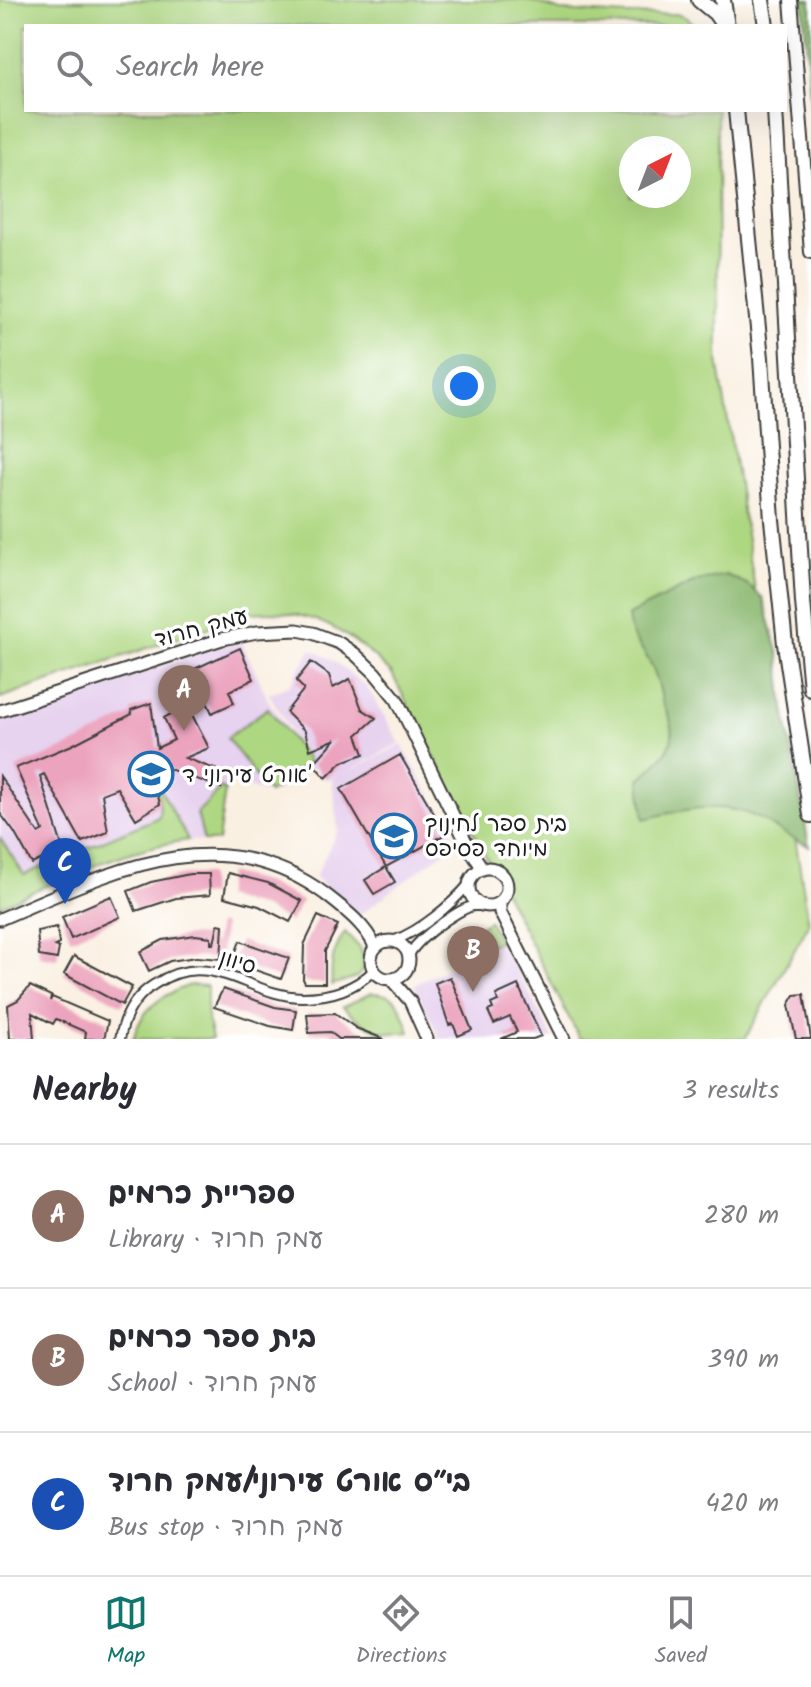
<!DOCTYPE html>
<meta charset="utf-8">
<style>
:root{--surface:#fff;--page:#f2f2f3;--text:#2b2b33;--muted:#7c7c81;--line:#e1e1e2;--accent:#0f766e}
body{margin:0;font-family:Kalam,"Playpen Sans Hebrew",sans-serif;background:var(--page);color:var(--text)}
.compass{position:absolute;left:619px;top:136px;width:72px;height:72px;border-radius:50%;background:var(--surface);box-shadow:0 8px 32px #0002;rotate:42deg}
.you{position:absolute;left:464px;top:386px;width:28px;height:28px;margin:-20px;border:6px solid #fff;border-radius:50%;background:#1a73e8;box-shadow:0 0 0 12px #1a73e833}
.badge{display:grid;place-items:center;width:52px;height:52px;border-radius:50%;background:var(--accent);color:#fff;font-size:26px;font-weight:700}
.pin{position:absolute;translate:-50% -66px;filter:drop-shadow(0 2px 4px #0008)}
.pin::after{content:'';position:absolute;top:42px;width:28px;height:24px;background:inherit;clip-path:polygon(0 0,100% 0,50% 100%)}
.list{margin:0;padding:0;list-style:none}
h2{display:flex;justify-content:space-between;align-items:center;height:104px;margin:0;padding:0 32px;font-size:34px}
h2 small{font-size:26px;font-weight:400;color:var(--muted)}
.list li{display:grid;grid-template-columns:52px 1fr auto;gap:24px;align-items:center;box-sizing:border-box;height:144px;padding:0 32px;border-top:2px solid var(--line)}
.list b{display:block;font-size:30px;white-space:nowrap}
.list p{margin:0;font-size:26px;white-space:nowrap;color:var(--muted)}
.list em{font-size:26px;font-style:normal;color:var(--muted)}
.icon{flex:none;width:44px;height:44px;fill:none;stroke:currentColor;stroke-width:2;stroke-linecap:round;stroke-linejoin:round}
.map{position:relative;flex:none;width:811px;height:1039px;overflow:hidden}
.search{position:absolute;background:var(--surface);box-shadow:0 8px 32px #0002;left:24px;right:24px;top:24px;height:88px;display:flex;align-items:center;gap:20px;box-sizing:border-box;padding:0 28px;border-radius:0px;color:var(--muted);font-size:30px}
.sheet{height:536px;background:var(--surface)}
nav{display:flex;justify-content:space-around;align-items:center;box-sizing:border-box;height:112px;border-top:2px solid var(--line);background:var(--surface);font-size:22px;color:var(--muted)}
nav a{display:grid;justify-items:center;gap:4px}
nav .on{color:var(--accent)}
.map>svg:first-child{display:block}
</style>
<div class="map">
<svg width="811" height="1039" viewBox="0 0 811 1039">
<rect width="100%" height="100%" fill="#fff"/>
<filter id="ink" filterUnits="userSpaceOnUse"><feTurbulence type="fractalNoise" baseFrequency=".0125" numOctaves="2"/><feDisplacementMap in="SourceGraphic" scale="16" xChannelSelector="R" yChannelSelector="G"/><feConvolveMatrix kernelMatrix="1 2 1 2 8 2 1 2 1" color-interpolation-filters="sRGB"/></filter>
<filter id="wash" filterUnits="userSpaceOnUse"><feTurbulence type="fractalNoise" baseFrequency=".006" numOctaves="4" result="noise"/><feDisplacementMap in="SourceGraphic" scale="32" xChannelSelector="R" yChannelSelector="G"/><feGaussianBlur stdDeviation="1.8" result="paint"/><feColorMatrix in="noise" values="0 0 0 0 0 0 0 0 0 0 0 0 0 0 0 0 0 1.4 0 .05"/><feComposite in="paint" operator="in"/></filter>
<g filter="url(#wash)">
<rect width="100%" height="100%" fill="#faf0e2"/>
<!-- built -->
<path fill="#e7d2ef" d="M242,642L268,700L312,766L269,694L289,686L311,649L332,660L367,687L400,743L341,775L402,745L457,842L358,916L315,877L338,830L332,779L321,778L313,767L273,794L227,781L216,842L184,840L122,853L0,906V722L214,648Z
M502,941L553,1039H440L414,985Z"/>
<!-- green -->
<path fill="#aed781" stroke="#657a4e" stroke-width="2" fill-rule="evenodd" d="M0,0H528L561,11L627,15L680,14L698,26H26V110H717L718,360L809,924L745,1039H580L392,674C351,633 311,606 251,613L0,698ZM631,148H679V196H631Z
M268,708L309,762L269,793L227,738Z
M156,781L188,840C121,849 62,879 0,906V838L24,875L159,817L160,804Z
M221,788L225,791L218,841H204L197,813Z
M489,920L499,941L459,959L454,947Z
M345,932L361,949L364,968L357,977L332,985C330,963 333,951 345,932Z
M190,985L207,986V1016L212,1039H133C141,1009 161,995 190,985Z
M371,993C401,993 401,1008 410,1032C381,1036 364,1027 343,1007Z"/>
<!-- forest -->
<path fill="#8ab86f" stroke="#536a46" stroke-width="2" d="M803,0H811V110Z
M726,575L747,584L763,598L779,655L783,702L809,846C791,839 776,828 760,819C721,799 684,810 644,819L640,779C656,764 678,748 671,723C669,715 664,708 662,700C659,684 656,673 648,659C636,637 631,643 628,615L697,581Z"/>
<g id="blocks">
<!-- building -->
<path fill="#eca4be" d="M240,648L254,679L229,691L234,703L212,713L192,670Z
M311,662L329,675L333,688L350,679L362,709L376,718L357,735L364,754L342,762L326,778L313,764L336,739L310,750L305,731L286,712L304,689L296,681Z
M151,703L157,748L174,740L164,718L187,705L209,748L185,758L217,770L221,788L164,767L152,772L160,804L136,819L117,788L102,794L108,832L82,842L44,774L40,776L63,849L32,864L14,832L0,813V776L38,833L43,830L16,768L72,745L132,714L131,710Z
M400,755L446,834L386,867L341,789Z
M386,867L395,882L374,894L365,880Z
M228,873L268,883L302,901L290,922L259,906L224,897Z
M190,874H209L210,895L176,898L136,911L128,891L151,882Z
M111,896L120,917L71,939L62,917Z
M318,916L338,925L325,951V983H305L303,979L304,945Z
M218,924L223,925L221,959L196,957L170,961L149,971L140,952L163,940L195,935L211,937V944H214Z
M57,927L59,944L55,946L59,948L57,959L39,956L37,931Z
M240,941L289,958L281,979L232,962Z
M74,956L132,987L122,1005L64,974Z
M450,977L472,1030L458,1036L453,1024L449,1025L435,983Z
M518,985L541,1036L533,1039H501L517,1032L510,1017L494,1024L488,1011L493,1009L491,1004L498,1001L496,995Z
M30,986L51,996L50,1001L52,997L108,1021L104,1039H85L86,1032L56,1019L53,1024L32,1013L34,1039H10L8,1005L18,1000Z
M223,989L275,1007L296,1010L293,1030L270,1026L214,1007Z
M804,994L811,1039H796L789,1005L795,995Z
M335,1013L356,1028L384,1039H339L330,1032L309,1033L307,1014Z"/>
</g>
</g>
<g filter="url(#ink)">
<use href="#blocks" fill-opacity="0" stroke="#3d3c3a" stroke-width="2"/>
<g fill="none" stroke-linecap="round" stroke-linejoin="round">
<!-- minor casing -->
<g stroke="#3d3c3a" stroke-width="12">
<path id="minor" d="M393,941C422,930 450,906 470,883
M409,957C411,943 458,909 473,906C474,906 485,906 486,906
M120,1039C124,1016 135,996 155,984C211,947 248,996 302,997C330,997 354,990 374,970"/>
</g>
<!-- tertiary casing -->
<g stroke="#3d3c3a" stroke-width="15">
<path id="tertiary" d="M0,711L222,639L257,632L297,630L313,633L339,643L355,654L375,673L397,700L469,848L483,869
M469 887a19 19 0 1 1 38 0a19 19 0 1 1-38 0Z
M500,902V912L564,1039
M0,919C107,874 217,815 325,894C343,908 366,925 375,947L372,953
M371 960a19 19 0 1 1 38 0a19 19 0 1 1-38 0Z
M391,979L410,1001L427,1039"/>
</g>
<!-- secondary casing -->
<g stroke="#3d3c3a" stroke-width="16">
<path id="secondary" d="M791,0L811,252"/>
</g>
<!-- trunk casing -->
<g stroke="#3d3c3a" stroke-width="18">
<path id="trunk" d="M699,0L715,13L724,26
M723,0L727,26
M762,0L766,26
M736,110L761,358L772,520L785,644L811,815
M775,110L803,602L811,689"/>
</g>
<!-- minor -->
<use href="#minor" stroke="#fff" stroke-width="8"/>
<!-- tertiary -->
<use href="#tertiary" stroke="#fff" stroke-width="11"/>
<!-- secondary -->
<use href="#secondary" stroke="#fff" stroke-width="12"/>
<!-- trunk -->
<use href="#trunk" stroke="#fff" stroke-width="14"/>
</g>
</g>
<!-- icons -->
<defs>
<g id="school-ring" transform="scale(2.3)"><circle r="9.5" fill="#fff" stroke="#1f6fb2" stroke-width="1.5"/><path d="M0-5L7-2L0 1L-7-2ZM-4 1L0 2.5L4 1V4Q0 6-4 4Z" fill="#1f6fb2"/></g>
</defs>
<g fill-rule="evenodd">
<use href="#school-ring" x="151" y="774"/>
<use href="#school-ring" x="394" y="836"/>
</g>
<g text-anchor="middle" stroke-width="7" stroke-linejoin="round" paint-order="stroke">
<!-- street labels -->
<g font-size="22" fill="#1c1c1c" stroke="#fff">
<text transform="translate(201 627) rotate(-15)" y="8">עמק חרוד</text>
<text transform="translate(238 961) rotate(16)" y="8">סיוון</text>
</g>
<!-- poi labels -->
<g font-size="22" fill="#1c1c1c" stroke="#fff" text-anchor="start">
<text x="182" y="782">אורט עירוני ד'</text>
<text x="425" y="831">בית ספר לחינוך<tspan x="425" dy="25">מיוחד פסיפס</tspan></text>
</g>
</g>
</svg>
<svg class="compass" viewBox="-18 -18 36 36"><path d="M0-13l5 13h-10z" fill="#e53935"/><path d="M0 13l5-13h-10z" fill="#7c7c81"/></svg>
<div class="you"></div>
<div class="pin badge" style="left:184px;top:731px;background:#8d6e63">A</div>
<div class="pin badge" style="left:473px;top:992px;background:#8d6e63">B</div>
<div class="pin badge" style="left:65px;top:904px;background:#1a4fb4">C</div>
<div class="search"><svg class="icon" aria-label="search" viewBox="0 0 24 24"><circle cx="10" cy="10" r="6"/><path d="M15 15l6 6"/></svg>Search here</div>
</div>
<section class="sheet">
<h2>Nearby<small>3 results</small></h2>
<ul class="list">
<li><span class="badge" style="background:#8d6e63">A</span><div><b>ספריית כרמים</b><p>Library · עמק חרוד</p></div><em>280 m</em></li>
<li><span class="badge" style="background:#8d6e63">B</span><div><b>בית ספר כרמים</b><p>School · עמק חרוד</p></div><em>390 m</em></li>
<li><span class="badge" style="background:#1a4fb4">C</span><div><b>בי״ס אורט עירוני/עמק חרוד</b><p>Bus stop · עמק חרוד</p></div><em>420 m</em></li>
</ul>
</section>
<nav>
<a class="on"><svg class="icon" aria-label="map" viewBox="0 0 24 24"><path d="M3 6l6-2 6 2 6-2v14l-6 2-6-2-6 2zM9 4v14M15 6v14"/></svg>Map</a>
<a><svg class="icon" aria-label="directions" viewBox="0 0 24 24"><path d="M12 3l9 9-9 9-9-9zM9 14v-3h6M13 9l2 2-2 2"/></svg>Directions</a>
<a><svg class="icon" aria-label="saved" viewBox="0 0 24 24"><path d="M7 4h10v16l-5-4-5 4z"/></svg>Saved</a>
</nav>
